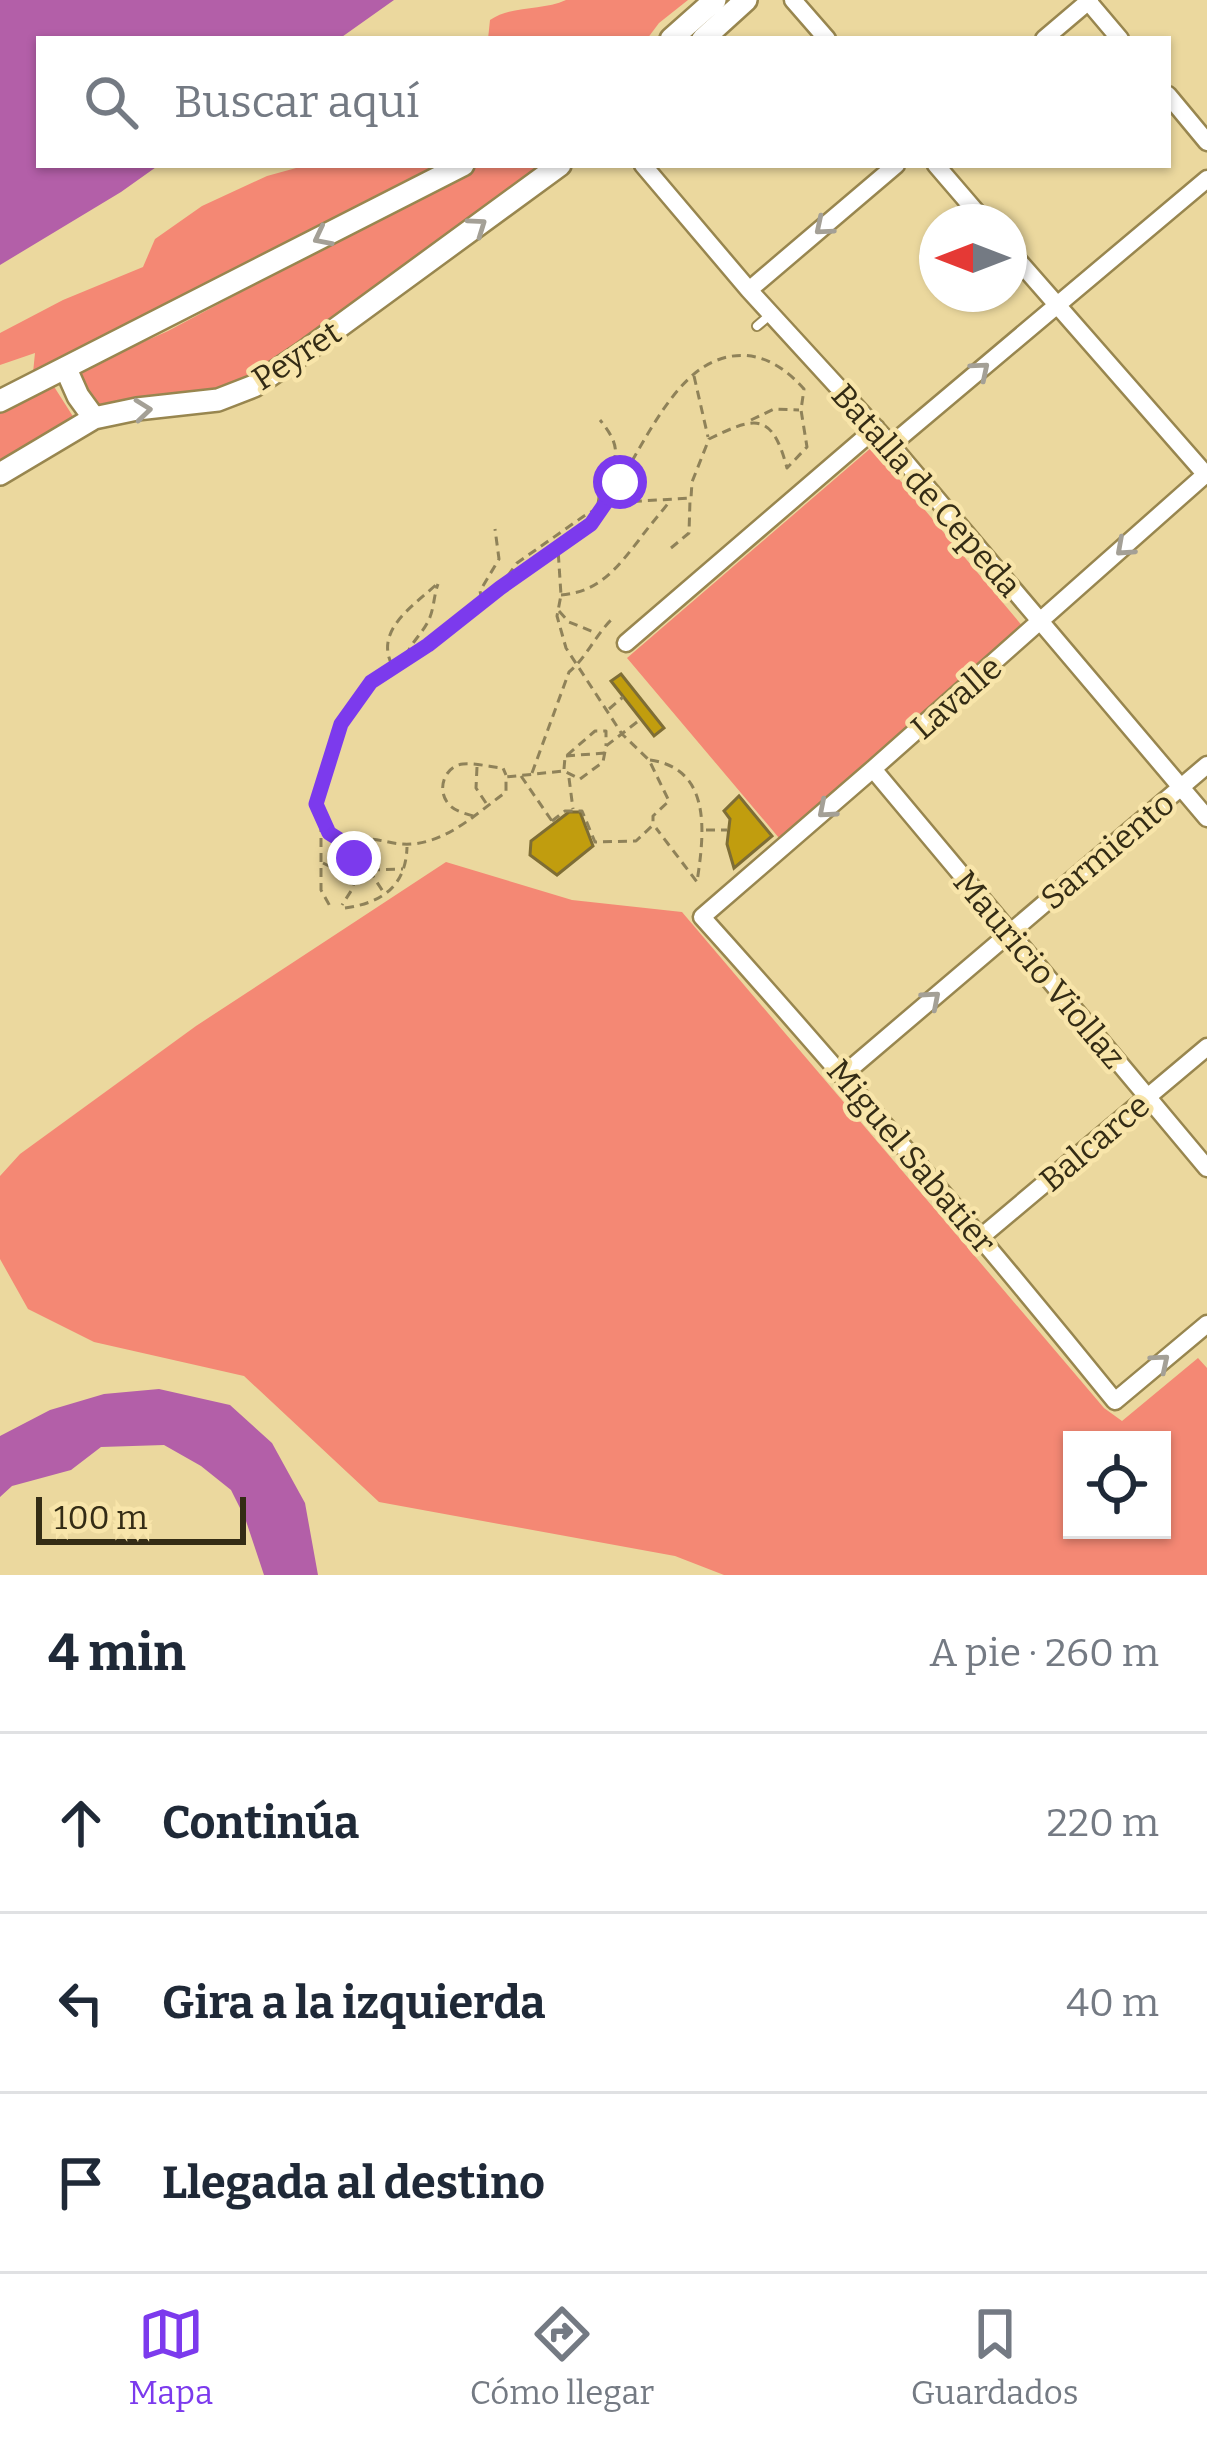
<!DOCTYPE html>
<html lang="es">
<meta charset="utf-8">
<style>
:root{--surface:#fff;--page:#f6f6f7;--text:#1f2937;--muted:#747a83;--line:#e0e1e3;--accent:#7c3aed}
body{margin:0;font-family:Bitter,serif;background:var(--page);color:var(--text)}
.controls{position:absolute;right:36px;bottom:36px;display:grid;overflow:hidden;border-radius:0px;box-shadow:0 3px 9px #0004}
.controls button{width:108px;height:108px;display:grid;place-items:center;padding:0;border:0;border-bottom:3px solid var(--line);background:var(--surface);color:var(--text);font:60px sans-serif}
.compass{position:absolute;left:919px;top:204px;width:108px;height:108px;border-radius:50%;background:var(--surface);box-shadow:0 3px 9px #0004;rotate:270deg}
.scale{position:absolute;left:36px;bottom:30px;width:210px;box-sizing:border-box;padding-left:12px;border:6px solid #342c15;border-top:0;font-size:33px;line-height:42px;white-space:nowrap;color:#342c15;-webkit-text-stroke:9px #f8e5aa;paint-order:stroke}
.stop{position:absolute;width:36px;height:36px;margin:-27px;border:9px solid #7c3aed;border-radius:50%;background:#fff}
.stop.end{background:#7c3aed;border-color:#fff;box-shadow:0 3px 12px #0008}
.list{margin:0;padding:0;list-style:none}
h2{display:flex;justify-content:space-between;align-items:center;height:156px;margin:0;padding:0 48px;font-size:51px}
h2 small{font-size:39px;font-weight:400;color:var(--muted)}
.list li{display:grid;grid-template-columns:78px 1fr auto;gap:36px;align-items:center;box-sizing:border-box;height:180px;padding:0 48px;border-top:3px solid var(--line)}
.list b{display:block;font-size:45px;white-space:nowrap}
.list em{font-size:39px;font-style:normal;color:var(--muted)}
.icon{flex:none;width:66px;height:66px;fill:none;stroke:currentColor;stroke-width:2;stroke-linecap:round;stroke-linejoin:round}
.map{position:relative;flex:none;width:1207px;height:1575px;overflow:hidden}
.search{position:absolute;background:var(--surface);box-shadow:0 3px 9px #0004;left:36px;right:36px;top:36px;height:132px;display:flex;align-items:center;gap:30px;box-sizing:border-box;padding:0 42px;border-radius:0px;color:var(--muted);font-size:45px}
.sheet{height:696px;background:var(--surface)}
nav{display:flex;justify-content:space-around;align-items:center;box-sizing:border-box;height:168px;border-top:3px solid var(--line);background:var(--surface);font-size:33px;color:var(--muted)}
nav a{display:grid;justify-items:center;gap:6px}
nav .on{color:var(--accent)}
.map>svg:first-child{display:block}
</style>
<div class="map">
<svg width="1207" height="1575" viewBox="0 0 1207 1575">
<rect width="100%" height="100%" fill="#ebd89e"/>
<!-- green -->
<path fill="#f48874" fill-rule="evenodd" d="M566,0H688L659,23L647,39H488L490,20C512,5 542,11 566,0Z
M307,165H447L33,373L35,353L0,365V333L63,300L143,267L155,239L202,206L267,176Z
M478,165H549L356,301L286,355L244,379L201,394L125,400L98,408L90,407L78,375L82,369L168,331Z
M53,385L74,418L0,463V414Z
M872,447L1024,628L779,838L627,658Z
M446,862L572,900L682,912L1104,1408L1122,1421L1198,1358L1207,1368V1575H724L675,1556L379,1502L244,1376L94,1342L28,1309L0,1259V1176L20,1154L196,1026ZM1072,1440H1162V1530H1072Z"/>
<!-- water -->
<path fill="#b35fa8" d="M0,0H394L339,39H39V165H159L121,192L0,265Z
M159,1389L230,1405L272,1443L305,1503L318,1575H264L245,1518L231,1490L201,1466L164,1445L101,1447L71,1470L12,1486L0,1497V1436L50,1410L104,1394Z"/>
<!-- building -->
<path fill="#c19d0e" stroke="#7e6d35" stroke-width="3" d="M621,674L664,728L654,736L611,681Z
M739,796L772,836L734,868L727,844L730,819L724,811Z
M569,812H580L593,846L557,875L530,855L531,841Z"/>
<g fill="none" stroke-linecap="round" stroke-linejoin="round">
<!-- service casing -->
<g stroke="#98864f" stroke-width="12">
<path id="service" d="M757,326L770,315"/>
</g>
<!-- minor casing -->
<g stroke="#98864f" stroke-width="21">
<path id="minor" d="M793,0L827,39
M1087,0L1120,39
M1044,39L1090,0
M1168,95L1207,142
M643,165L749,290L891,445L1207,818
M936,165L985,222
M1009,250L1207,476
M749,290L896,165
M891,445L1207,179
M1207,473L873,769L702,917C844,1075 981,1236 1115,1401L1207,1324
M626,643L876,428
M873,769L1207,1168
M843,1075L1207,765
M981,1237L1207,1047"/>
</g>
<!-- tertiary casing -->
<g stroke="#98864f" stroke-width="26">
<path id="tertiary" d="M671,39L715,0
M703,39L746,0
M66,369L78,396L94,418
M0,401L463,165
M0,474L94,418L137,409L218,400L254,386L303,353L560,165"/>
</g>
<!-- path -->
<path stroke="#8f8259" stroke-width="3" stroke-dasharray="9 6" stroke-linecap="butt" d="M694,376L708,437
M751,420L774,409L799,410
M598,506C600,465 635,462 600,420
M671,548L689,533L690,500
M499,588L517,563L584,516L607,503L691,498L692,482L709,439C756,416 772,412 787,468L807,447L801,410L804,389C781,363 751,346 715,361C663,382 631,476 595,519C577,541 545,557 521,573C493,592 469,615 441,635C419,651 393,663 373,681C338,712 327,760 316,804L329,834L345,843C372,832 386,846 412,844C449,841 477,813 506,792V777L564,771L580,779L603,762L606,746L641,719
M561,595C599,592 617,568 639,540C649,526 660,514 670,501
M482,600L480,591L499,559L495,529
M559,611L569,622L596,633
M406,656C411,642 425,631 430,617C434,607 434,595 438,584
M392,665C374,629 415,605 439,582
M609,709L623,697
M566,756L605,753
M650,760C713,769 704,835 697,882L656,828
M477,767L476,788L486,803
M564,769L565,757L595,731H606V746
M532,773L569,672C586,658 595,636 611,620
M521,776L554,824
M569,778L573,809
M473,816C464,813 453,811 447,802C437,788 445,766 463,764C476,763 491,767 503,768L506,775
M552,821L565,811H582L595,842L636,841L653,825V816L669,801L649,760L622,734L566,648L557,616L561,595L558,549
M321,823V890L331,908
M706,830H727
M354 861a10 10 0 1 1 20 0a10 10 0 1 1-20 0Z
M323,863L335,869L359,870L351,891L342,905
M369,870L384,893
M371,870L403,869
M345,908C382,903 406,886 407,847"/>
<!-- service -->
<use href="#service" stroke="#fff" stroke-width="8"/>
<!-- minor -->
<use href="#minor" stroke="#fff" stroke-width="16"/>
<!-- tertiary -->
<use href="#tertiary" stroke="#fff" stroke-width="21"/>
</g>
<!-- one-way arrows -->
<defs><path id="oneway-chevron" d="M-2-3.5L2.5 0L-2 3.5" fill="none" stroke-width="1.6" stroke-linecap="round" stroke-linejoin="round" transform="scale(3)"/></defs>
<g stroke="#a4a096">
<use href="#oneway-chevron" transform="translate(478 226) rotate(-35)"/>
<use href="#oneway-chevron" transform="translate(823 227) rotate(140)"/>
<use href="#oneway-chevron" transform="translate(322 237) rotate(153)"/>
<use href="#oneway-chevron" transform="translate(981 370) rotate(-40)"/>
<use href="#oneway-chevron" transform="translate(143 410) rotate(-6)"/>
<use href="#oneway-chevron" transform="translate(1124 548) rotate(138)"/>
<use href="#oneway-chevron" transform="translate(826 810) rotate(139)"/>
<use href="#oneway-chevron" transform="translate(932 999) rotate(-41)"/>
<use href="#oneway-chevron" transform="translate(1161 1362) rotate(-40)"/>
</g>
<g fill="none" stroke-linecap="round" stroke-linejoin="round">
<!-- route -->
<path stroke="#7c3aed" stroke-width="15" d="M354,858L359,852L329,833L316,804L341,724L371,682L428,645L500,588L591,524L620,482"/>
</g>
<g text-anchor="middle" stroke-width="9" stroke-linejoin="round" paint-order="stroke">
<!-- street labels -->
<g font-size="33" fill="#342c15" stroke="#f8e5aa">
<text transform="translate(296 355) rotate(-33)" y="12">Peyret</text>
<text transform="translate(927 490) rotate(49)" y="12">Batalla de Cepeda</text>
<text transform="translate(956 697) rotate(-41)" y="12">Lavalle</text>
<text transform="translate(1107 850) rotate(-40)" y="12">Sarmiento</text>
<text transform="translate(1040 969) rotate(50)" y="12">Mauricio Viollaz</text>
<text transform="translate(1094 1142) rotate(-40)" y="12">Balcarce</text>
<text transform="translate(912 1156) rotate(50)" y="12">Miguel Sabatier</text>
</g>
</g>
</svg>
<div class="controls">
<button><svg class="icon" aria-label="locate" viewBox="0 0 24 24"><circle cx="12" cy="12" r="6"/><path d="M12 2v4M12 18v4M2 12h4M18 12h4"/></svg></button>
</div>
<svg class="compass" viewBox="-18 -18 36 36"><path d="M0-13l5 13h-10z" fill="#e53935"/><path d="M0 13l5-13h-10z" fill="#747a83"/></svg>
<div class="scale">100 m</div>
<div class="stop" style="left:620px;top:482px"></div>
<div class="stop end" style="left:354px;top:858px"></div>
<div class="search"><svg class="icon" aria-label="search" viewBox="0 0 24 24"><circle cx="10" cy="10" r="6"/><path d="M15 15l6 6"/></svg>Buscar aquí</div>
</div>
<section class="sheet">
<h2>4 min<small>A pie · 260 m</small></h2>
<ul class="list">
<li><svg class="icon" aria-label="ahead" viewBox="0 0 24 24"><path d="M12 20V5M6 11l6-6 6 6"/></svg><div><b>Continúa</b></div><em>220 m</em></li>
<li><svg class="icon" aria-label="left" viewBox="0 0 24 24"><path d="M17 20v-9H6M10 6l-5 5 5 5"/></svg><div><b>Gira a la izquierda</b></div><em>40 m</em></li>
<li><svg class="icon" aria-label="arrive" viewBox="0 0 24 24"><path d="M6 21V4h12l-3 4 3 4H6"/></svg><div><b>Llegada al destino</b></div></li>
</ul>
</section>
<nav>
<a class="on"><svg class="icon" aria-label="map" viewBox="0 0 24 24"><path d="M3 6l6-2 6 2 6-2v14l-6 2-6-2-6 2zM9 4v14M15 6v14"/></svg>Mapa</a>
<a><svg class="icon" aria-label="directions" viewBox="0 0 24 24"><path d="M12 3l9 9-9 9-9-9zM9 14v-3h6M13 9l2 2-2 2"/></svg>Cómo llegar</a>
<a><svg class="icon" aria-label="saved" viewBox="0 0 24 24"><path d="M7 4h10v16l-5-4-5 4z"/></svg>Guardados</a>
</nav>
